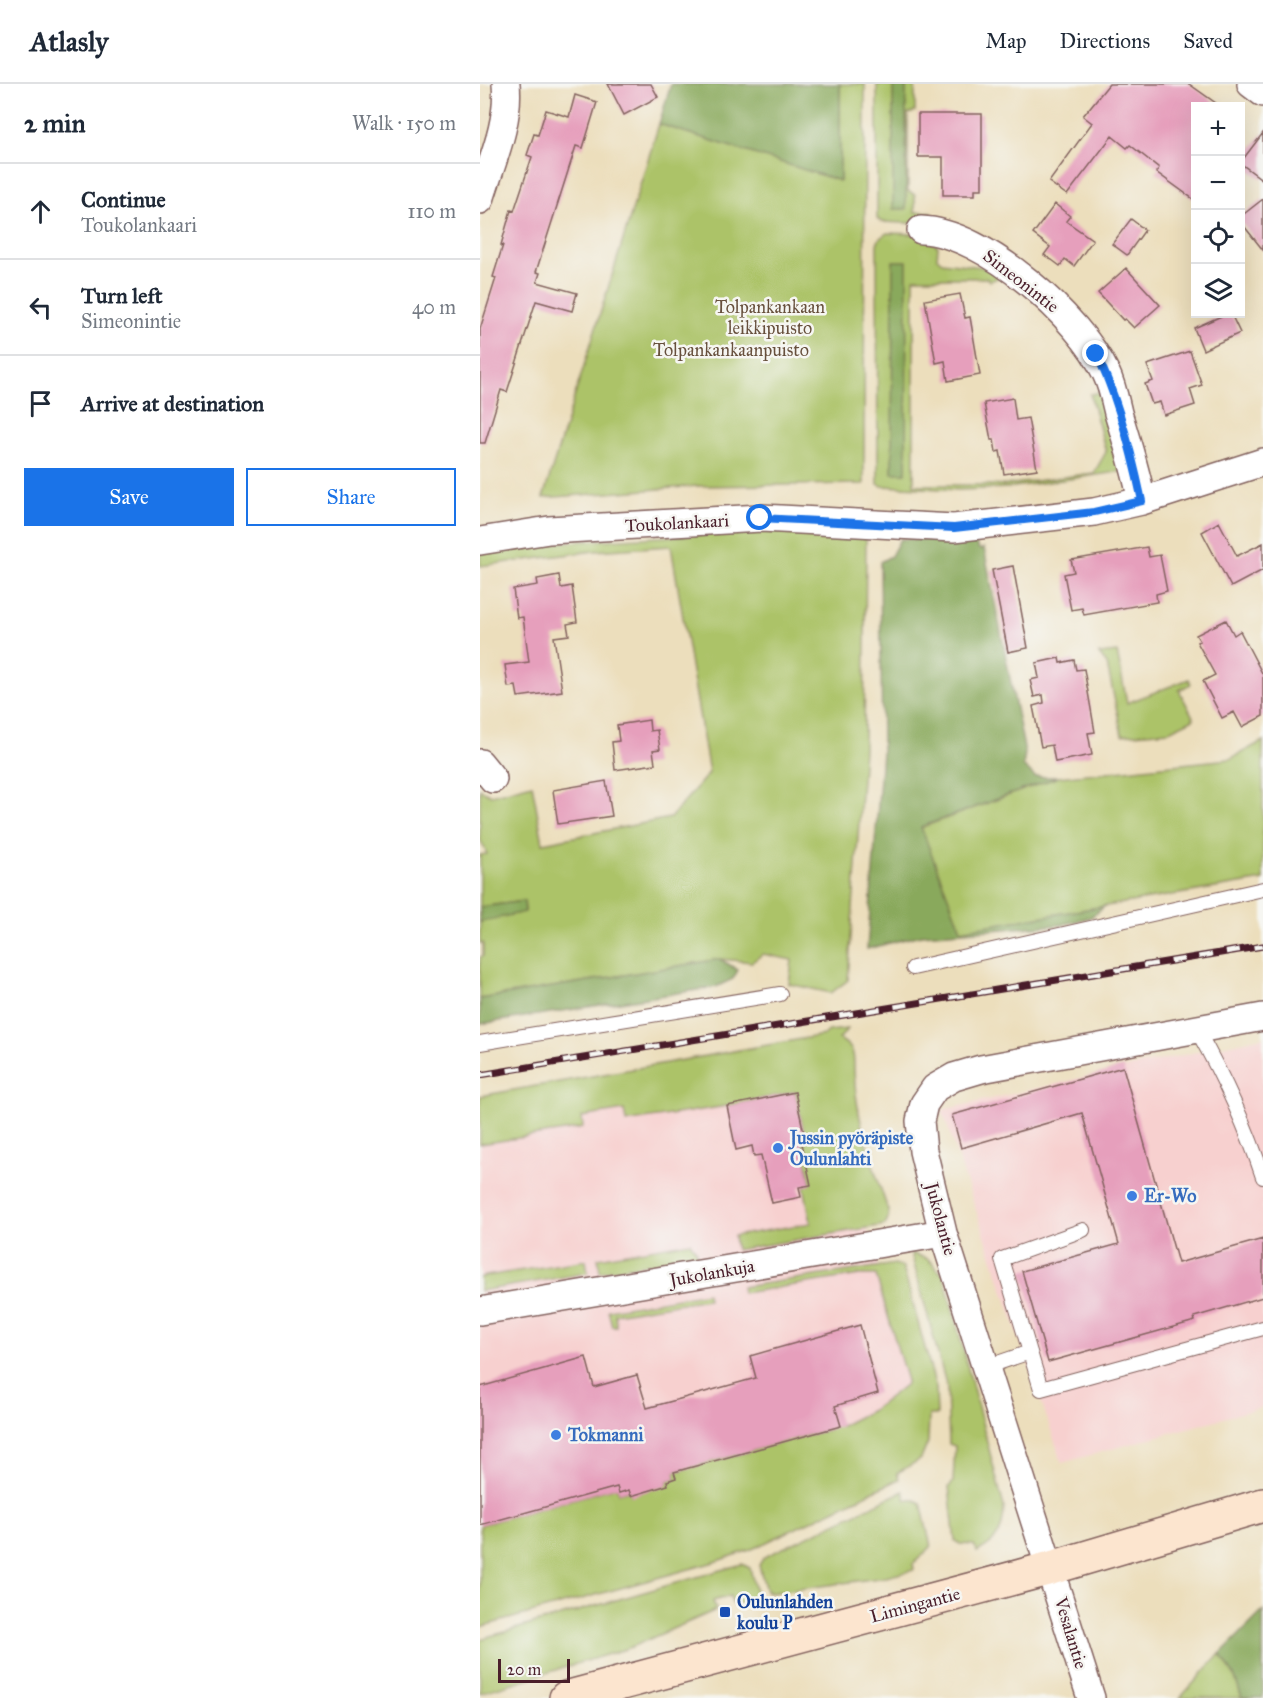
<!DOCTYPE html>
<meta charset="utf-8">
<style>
:root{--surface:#fff;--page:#f6f6f7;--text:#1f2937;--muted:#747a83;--line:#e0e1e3;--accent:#1a73e8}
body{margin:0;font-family:"IM FELL Great Primer",serif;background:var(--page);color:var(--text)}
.controls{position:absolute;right:18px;top:18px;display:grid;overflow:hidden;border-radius:0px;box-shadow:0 6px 24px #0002}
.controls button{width:54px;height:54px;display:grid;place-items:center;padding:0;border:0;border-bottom:2px solid var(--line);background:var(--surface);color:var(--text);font:30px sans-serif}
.scale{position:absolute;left:18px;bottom:15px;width:72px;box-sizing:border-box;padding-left:6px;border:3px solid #4a1f2b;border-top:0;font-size:16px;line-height:21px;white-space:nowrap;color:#4a1f2b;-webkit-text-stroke:4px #f6f6f2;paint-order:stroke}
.stop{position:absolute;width:18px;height:18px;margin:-14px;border:4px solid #1a73e8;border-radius:50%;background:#fff}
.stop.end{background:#1a73e8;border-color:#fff;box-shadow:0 2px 6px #0008}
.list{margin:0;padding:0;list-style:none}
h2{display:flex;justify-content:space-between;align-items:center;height:78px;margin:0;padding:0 24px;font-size:26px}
h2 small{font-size:20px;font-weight:400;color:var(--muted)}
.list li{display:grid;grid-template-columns:39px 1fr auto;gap:18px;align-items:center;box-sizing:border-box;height:96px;padding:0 24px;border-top:2px solid var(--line)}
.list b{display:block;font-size:22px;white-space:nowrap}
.list p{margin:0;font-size:20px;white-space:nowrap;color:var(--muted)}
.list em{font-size:20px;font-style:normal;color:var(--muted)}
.actions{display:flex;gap:12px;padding:18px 24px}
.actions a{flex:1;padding:14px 0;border:2px solid var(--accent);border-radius:0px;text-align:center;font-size:21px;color:var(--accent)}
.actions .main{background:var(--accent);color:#fff}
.icon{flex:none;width:33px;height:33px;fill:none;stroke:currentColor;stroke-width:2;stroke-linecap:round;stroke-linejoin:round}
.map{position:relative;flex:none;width:783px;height:1614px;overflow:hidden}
header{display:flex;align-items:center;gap:36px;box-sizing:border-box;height:84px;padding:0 30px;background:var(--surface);border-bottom:2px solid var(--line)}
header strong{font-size:28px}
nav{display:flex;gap:33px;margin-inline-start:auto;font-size:21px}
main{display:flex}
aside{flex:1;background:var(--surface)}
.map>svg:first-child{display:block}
</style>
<header>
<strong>Atlasly</strong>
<nav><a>Map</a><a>Directions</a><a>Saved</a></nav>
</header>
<main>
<aside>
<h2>2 min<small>Walk · 150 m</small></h2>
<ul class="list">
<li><svg class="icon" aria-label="ahead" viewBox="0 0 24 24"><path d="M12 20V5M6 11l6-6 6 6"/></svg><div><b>Continue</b><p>Toukolankaari</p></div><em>110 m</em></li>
<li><svg class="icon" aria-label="left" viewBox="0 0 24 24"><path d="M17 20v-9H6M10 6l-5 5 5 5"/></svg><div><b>Turn left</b><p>Simeonintie</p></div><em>40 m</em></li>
<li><svg class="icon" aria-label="arrive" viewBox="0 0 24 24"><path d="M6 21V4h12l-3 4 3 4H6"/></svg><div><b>Arrive at destination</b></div></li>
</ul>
<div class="actions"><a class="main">Save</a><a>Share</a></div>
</aside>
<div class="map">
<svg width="783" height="1614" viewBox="0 0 783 1614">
<rect width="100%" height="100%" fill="#f6f6f2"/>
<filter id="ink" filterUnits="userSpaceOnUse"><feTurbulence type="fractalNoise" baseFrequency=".0167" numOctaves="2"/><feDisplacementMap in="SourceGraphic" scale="12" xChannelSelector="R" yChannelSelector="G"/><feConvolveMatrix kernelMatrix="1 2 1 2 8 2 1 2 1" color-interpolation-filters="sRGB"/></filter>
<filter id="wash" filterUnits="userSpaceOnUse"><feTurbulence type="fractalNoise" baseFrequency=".008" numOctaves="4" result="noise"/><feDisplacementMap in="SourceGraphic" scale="24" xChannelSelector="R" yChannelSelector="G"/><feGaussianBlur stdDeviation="1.35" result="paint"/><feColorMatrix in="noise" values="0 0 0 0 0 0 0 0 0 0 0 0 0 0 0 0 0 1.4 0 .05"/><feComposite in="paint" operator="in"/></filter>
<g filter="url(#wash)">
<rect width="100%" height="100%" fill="#ecdebc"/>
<!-- built -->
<path fill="#f7d0cf" d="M783,953V1323L582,1379L462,1026Z
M326,994L387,1145L434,1301L313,1412L0,1488V1048Z"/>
<!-- green -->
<path fill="#acc368" stroke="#7b714a" stroke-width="1.5" d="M360,0H385L384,400L218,402L63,414L179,40L360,97Z
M397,0H435V28L428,30V107L435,111V128H451L449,136L446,140L402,138L397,135Z
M407,149L436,150L458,162L457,174L462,178L502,183L517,189L518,194L510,197L506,194H434V401H526L614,389L626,368L610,310L623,308L645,387L527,404L480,406L402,402L398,400L397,160L400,154Z
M376,442L385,449L386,453L384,666L368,896L351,909L309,900L312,876L283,870L272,878L240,875L0,915V873L3,872V859H0V838L45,827L44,817L0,823V771L7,770L0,755V705L11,711L52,700L63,759L190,734L229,689L191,462L114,467L0,482V469L70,459Z
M637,568L647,619L709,595L711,600L699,606L714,635L689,647L642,651L627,580L619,570Z
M783,657V796L481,846L440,744L578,693L750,675Z
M368,945L359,955C375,964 374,970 374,986C376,1038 392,1078 408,1126V1134L405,1141L256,1166L254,1152L331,1139L324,1102L331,1100L321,1055L325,1054L315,1008L247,1022L146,1038L144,1026L102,1033L103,1044L0,1060V1012L344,951L349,947Z
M210,1158L217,1168V1172L120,1188L118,1174Z
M431,1169L448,1175L464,1192L524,1423C523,1448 519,1456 497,1468L494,1461L480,1460L475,1457L469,1403L473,1398L475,1362L469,1360L467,1304Z
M106,1176L108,1189L0,1207V1193Z
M415,1180L423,1183L456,1304L457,1331H449L448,1358L441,1375L417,1389L419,1395L270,1466L231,1479L0,1543V1441L137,1403L139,1409L149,1406L151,1411L187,1401V1397L196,1394L194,1388L361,1342L394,1325L425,1301L427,1297L396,1191H380L263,1209L262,1203Z
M227,1209L228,1215L135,1230L136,1242H132L128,1226Z
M423,1407L426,1416H435L441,1419L451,1463L433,1480L434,1486L406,1493L291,1509L286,1507L279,1481L284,1473Z
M262,1480L270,1484L276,1509L273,1515L253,1521L250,1512L233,1517L236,1526L149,1564L0,1609V1555Z
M740,1570L754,1591L762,1614H700Z"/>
<!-- forest -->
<path fill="#89a95c" stroke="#6a6444" stroke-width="1.5" d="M191,0H360V97L179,40Z
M413,0H426V125H413Z
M413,177H427L426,389H412Z
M420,455L493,456L500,466L504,464L545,669L543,682L555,693H578L441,743L481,846L625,822L611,833L581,841L441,851L387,865L402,668L400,478L411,472Z
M44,817L45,828L0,838V823Z
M240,875L258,886L253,895L236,903L0,940V915Z
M783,1527V1614H762L754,1591L740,1570Z"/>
<g id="blocks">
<!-- building -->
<path fill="#e69fbc" d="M128,0H171L178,13L144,31Z
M629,0H709L740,22H716V117L676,88L679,84L650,61L647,64L632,52L587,111L569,98L612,39L603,32Z
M95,11L117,18L103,64L96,62L56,188L60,189L57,198L97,209L92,227L56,217L27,308L21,306L5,359H0V245L16,194L13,193L23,161H21L31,126L34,127L52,73L47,71L54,50L58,51L66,26L89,33Z
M438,30H502V105H495V111H463V73H438Z
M783,49V96L760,79Z
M783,115V166L760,137V133Z
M575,120L590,132L586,137L613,156L594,182L585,175L580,182L572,176L564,171L570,163L553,150Z
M651,135L665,146L647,171L632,160Z
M646,184L680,221L654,244L645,235L643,236L618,209Z
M480,210L485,234L490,233L500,291L468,297L465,277L456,279L445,216Z
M746,230H751L760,249L723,266L714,244Z
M710,267L722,301L710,305L715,321L684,331L680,318L672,320L665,300L673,297L667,281Z
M533,314L536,336L548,334L557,385L524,390L520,367L516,368L514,356H511L504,319Z
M739,438L757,472L783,459V486L751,503L722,448Z
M667,463L669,473L680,471L687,507L676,510L677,518L604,531L602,524L591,526L584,490L594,488L591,476Z
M533,482L548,564L528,568L512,486Z
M79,491L81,504L92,502L97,538L87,540L89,551L74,553L82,607L38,613L36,602L28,603L25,581L49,578L43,533L37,534L33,505L58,501L57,495Z
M746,536L754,551L760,547L783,591V632L762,643L754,628L742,634L723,597L735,591L717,558L720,557L716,551Z
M579,574L580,579L594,576L596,586L604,585L615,648L608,649L612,671L575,678L572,661L561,663L553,622L564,619L563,611L554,613L550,596L559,594L556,579Z
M169,636L170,647L177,646L180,665L173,666L175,680L135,686L132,658L139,657L137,641Z
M126,697L132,732L78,740L73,706Z
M643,983L698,1179L783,1155V1213L714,1233L715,1237L568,1278L542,1187L639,1160L602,1029L481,1064L472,1031Z
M315,1008L325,1054L321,1055L331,1101L319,1103L321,1113L292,1119L281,1071L274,1072L272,1062L256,1066L247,1022Z
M380,1241L398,1309L355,1322L361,1342L194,1388L196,1394L187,1397L188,1401L151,1412L149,1406L139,1409L137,1403L0,1441V1303L106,1273L114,1303L157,1291L167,1324L276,1294L270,1272Z"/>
</g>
</g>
<g filter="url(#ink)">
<use href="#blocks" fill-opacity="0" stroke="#83625e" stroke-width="1.5"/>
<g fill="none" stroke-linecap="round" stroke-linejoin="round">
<!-- service casing -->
<g stroke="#83625e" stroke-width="16">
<path id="service" d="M433,884L783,805
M717,946C744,994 766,1041 783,1093
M0,959L300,910
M603,1146L522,1175L561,1305L783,1244
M506,1283L550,1268"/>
</g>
<!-- minor casing -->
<g stroke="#83625e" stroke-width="30">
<path id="minor" d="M771,0L783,9
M0,116C11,79 30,39 26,0
M441,146C505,148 600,234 626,289C632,301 635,316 638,329C647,358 656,387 662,417
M0,457L69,446L281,434L474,444L614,428L662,417L783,378
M0,679L13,695
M0,1227L463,1149
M611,1614L463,1149L443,1067L440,1037L444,1020L455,1004L474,993L501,985L783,933"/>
</g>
<!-- secondary casing -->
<g stroke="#83625e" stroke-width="36">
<path id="secondary" d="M86,1614L571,1484L783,1421"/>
</g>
<!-- service -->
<use href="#service" stroke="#fff" stroke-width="14"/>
<!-- minor -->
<use href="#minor" stroke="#fff" stroke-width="27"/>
<!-- secondary -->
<use href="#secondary" stroke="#fce5cf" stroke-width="33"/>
<!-- rail casing -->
<g stroke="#4a1f2b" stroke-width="7">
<path id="rail" d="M0,991L783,862"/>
</g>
<!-- rail -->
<use href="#rail" stroke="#f6f6f2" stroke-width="4.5" stroke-dasharray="14" stroke-linecap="butt"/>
</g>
</g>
<g fill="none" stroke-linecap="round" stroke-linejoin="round" filter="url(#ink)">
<!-- route -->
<path stroke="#1a73e8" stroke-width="8" d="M280,434L474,444L614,428L662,417C652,370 638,312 616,270"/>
</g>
<!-- markers -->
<g fill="#3f7fe0" stroke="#f6f6f2" stroke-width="2">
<circle cx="298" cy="1064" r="6"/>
<circle cx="652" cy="1112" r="6"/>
<circle cx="76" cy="1351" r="6"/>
</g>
<rect fill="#1a4fb4" stroke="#f6f6f2" stroke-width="2" x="239" y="1522" width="12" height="12" rx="3"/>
<g text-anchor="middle" stroke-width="5" stroke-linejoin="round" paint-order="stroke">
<!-- street labels -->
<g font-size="18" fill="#4a1f2b" stroke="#f6f6f2">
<text transform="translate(541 197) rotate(38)" y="6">Simeonintie</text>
<text transform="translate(197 439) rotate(-3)" y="6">Toukolankaari</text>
<text transform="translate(461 1135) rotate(75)" y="6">Jukolantie</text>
<text transform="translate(232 1189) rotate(-10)" y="6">Jukolankuja</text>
<text transform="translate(435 1521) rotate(-15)" y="6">Limingantie</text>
<text transform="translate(591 1549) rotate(73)" y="6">Vesalantie</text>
</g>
<!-- park labels -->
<g font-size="18" fill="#67503d" stroke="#f6f6f2">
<text x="290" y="229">Tolpankankaan<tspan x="290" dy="21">leikkipuisto</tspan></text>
<text x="251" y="272">Tolpankankaanpuisto</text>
</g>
<!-- shop labels -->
<g font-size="18" font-weight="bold" fill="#366cbe" stroke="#f6f6f2" text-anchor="start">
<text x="310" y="1060">Jussin pyöräpiste<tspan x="310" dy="21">Oulunlahti</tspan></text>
<text x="664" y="1118">Er-Wo</text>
<text x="88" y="1357">Tokmanni</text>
</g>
<!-- transit labels -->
<g font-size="18" font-weight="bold" fill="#164399" stroke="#f6f6f2" text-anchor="start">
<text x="257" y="1524">Oulunlahden<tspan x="257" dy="21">koulu P</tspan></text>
</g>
</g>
</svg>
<div class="controls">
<button>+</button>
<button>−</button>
<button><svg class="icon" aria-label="locate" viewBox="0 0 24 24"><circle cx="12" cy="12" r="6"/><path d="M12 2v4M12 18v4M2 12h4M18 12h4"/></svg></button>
<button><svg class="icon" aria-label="layers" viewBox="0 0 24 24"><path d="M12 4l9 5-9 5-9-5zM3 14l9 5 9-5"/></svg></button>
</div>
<div class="scale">20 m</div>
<div class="stop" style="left:280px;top:434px"></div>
<div class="stop end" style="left:616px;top:270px"></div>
</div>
</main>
